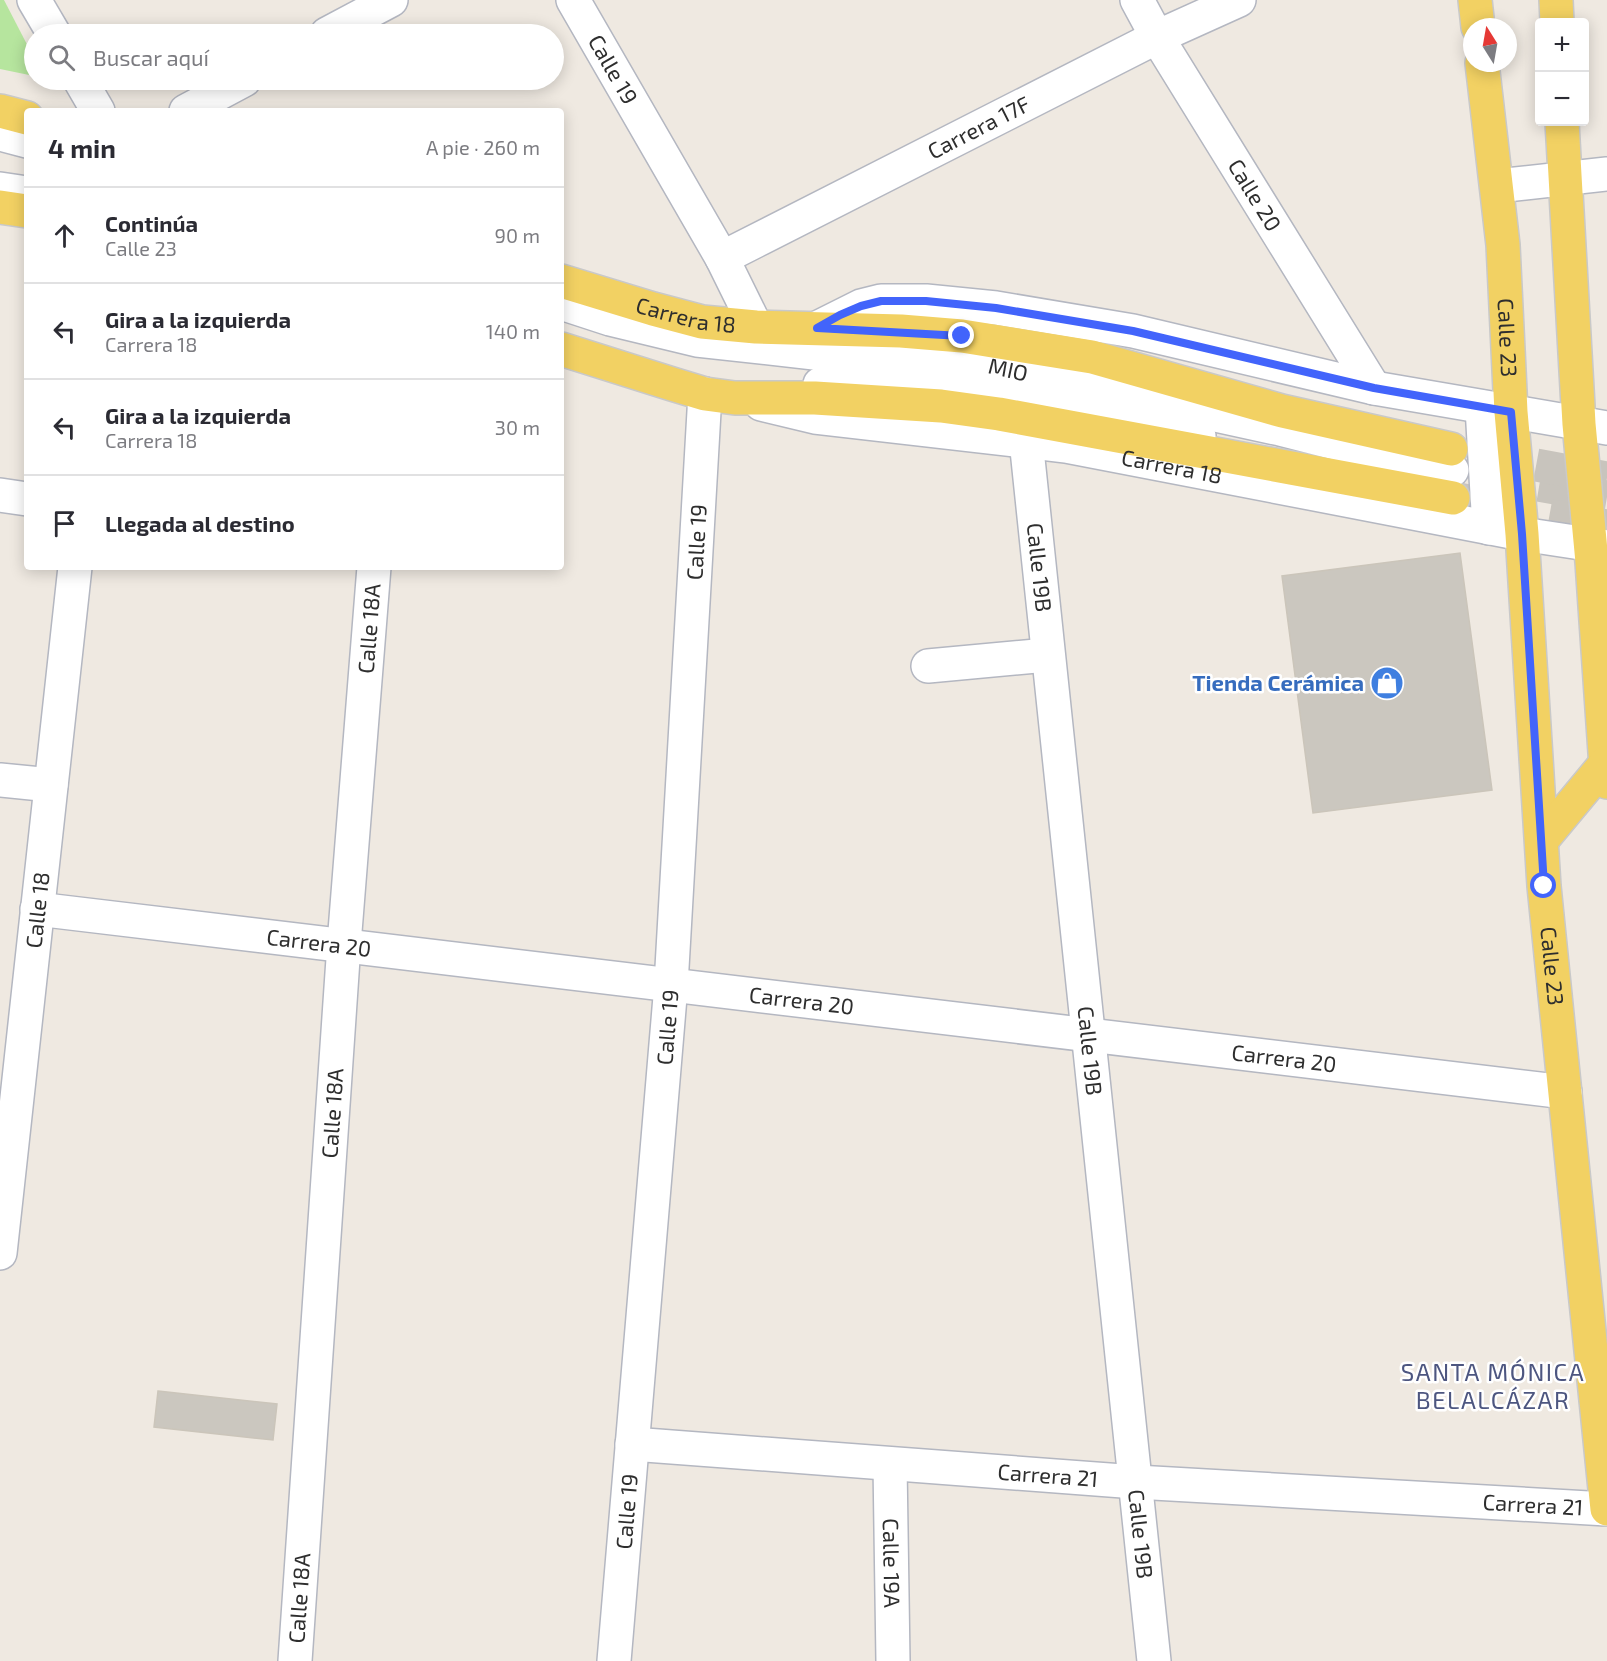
<!DOCTYPE html>
<html lang="es">
<meta charset="utf-8">
<style>
:root{--surface:#fff;--page:#f7f7f7;--text:#2b2b33;--muted:#7c7c81;--line:#e1e1e2}
body{margin:0;font-family:"Exo 2",sans-serif;background:var(--page);color:var(--text)}
.controls{position:absolute;right:18px;top:18px;display:grid;overflow:hidden;border-radius:6px;box-shadow:0 3px 15px #0003}
.controls button{width:54px;height:54px;display:grid;place-items:center;padding:0;border:0;border-bottom:2px solid var(--line);background:var(--surface);color:var(--text);font:30px sans-serif}
.compass{position:absolute;left:1463px;top:18px;width:54px;height:54px;border-radius:50%;background:var(--surface);box-shadow:0 3px 15px #0003;rotate:349deg}
.stop{position:absolute;width:18px;height:18px;margin:-14px;border:4px solid #4264fb;border-radius:50%;background:#fff}
.stop.end{background:#4264fb;border-color:#fff;box-shadow:0 2px 6px #0008}
.list{margin:0;padding:0;list-style:none}
h2{display:flex;justify-content:space-between;align-items:center;height:78px;margin:0;padding:0 24px;font-size:26px}
h2 small{font-size:20px;font-weight:400;color:var(--muted)}
.list li{display:grid;grid-template-columns:39px 1fr auto;gap:18px;align-items:center;box-sizing:border-box;height:96px;padding:0 24px;border-top:2px solid var(--line)}
.list b{display:block;font-size:22px;white-space:nowrap}
.list p{margin:0;font-size:20px;white-space:nowrap;color:var(--muted)}
.list em{font-size:20px;font-style:normal;color:var(--muted)}
.icon{flex:none;width:33px;height:33px;fill:none;stroke:currentColor;stroke-width:2;stroke-linecap:round;stroke-linejoin:round}
.map{position:relative;flex:none;width:1607px;height:1661px;overflow:hidden}
.search{position:absolute;background:var(--surface);box-shadow:0 3px 15px #0003;left:24px;top:24px;width:540px;height:66px;display:flex;align-items:center;gap:15px;box-sizing:border-box;padding:0 21px;border-radius:33px;color:var(--muted);font-size:22px}
.panel{position:absolute;background:var(--surface);box-shadow:0 3px 15px #0003;left:24px;top:108px;width:540px;height:462px;border-radius:6px}
.map>svg:first-child{display:block}
</style>
<div class="map">
<svg width="1607" height="1661" viewBox="0 0 1607 1661">
<rect width="100%" height="100%" fill="#efe9e1"/>
<!-- green -->
<path fill="#b6e59e" d="M0,0H4L34,58V76L0,69Z"/>
<!-- building -->
<path fill="#cbc7bf" stroke="#cbc5ba" stroke-width="1.5" d="M1460,553L1492,790L1313,813L1282,576Z
M158,1391L277,1404L273,1440L154,1427Z"/>
<g fill="none" stroke-linecap="round" stroke-linejoin="round">
<!-- minor-tunnel -->
<path stroke="#c8c4bd" stroke-width="33" stroke-dasharray="33 16" stroke-linecap="butt" d="M1491,477L1607,497"/>
<!-- major-tunnel -->
<path stroke="#c8c4bd" stroke-width="33" stroke-dasharray="33 16" stroke-linecap="butt" d="M1488,456L1607,478
M1453,498L1607,526"/>
<!-- minor casing -->
<g stroke="#b4b7c1" stroke-width="36">
<g id="minor">
<path d="M34,0L54,34"/>
<path id="s1" d="M573,0L722,258L756,327"/>
<path id="s2" d="M1137,0L1157,37L1374,388"/>
<path d="M327,34L391,0"/>
<path d="M80,80L98,111"/>
<path d="M186,111L244,80"/>
<path d="M0,134L27,141"/>
<path d="M1497,186L1607,174"/>
<path d="M0,189L27,193"/>
<path id="s3" d="M722,258L1157,37L1239,0"/>
<path id="s4" d="M561,303L610,319L697,340L823,354L893,355L992,366L1280,429L1414,463L1452,470"/>
<path d="M817,328L861,306L881,301H926L996,308L1133,331L1374,388L1607,428"/>
<path d="M820,384C879,385 939,387 998,396C1065,405 1132,421 1199,436"/>
<path id="s5" d="M761,404L815,417L1066,446L1522,534L1607,547"/>
<path d="M1482,407L1489,528"/>
<path id="s6" d="M1026,440L1154,1661"/>
<path d="M0,495L27,499"/>
<path d="M928,666L1047,655"/>
<path d="M0,780L51,785"/>
<path id="s7" d="M37,909L1565,1092"/>
<path id="s8" d="M0,1253L75,567"/>
<path id="s9" d="M632,1444L1136,1482L1607,1509"/>
<path id="s10" d="M890,1464L893,1661"/>
<path id="s11" d="M295,1661L344,944L374,567"/>
<path id="s12" d="M614,1661L671,985L705,394"/>
</g>
</g>
<!-- major casing -->
<g stroke="#c9c9c9" stroke-width="36">
<g id="major">
<path d="M1475,0L1478,27"/>
<path d="M1556,0L1557,22"/>
<path id="s13" d="M1482,63L1503,245L1511,412L1522,534L1544,886L1607,1509"/>
<path d="M0,111L27,118"/>
<path d="M1562,122L1579,424L1592,562L1607,782"/>
<path d="M0,207L27,211"/>
<path id="s14" d="M561,281L653,309L702,322L756,327L901,331L962,336L1092,357L1282,411L1451,449"/>
<path d="M561,349L672,384L705,394L735,398H815L941,406L999,414L1453,498"/>
<path d="M1542,840L1606,763"/>
</g>
</g>
<!-- minor -->
<use href="#minor" stroke="#fff" stroke-width="33"/>
<!-- major -->
<use href="#major" stroke="#f2d163" stroke-width="33"/>
</g>
<g fill="none" stroke-linecap="round" stroke-linejoin="round">
<!-- route -->
<path stroke="#4264fb" stroke-width="8" d="M962,336L817,328L840,315L861,306L881,301H926L996,308L1133,331L1374,388L1511,412L1522,534L1544,886"/>
</g>
<!-- icons -->
<defs>
<g id="shop-disc" transform="scale(1.725)"><circle r="9.5" fill="#3f7fe0" stroke="#fff"/><path d="M-5-2.5h2.3a2.7 3.5 0 0 1 5.4 0H5L5.5 6h-11ZM-1.5-2.5h3a1.5 2.3 0 0 0-3 0Z" fill="#fff"/></g>
</defs>
<g fill-rule="evenodd">
<use href="#shop-disc" x="1387" y="683"/>
</g>
<g text-anchor="middle" stroke-width="5" stroke-linejoin="round" paint-order="stroke">
<!-- street labels -->
<g font-size="22" fill="#2e2e2e" stroke="#fff">
<text dy="8" stroke="none"><textPath href="#s1" startOffset="80">Calle 19</textPath></text>
<text dy="8" stroke="none"><textPath href="#s3" startOffset="288">Carrera 17F</textPath></text>
<text dy="8" stroke="none"><textPath href="#s2" startOffset="228">Calle 20</textPath></text>
<text dy="8" stroke="none"><textPath href="#s14" startOffset="130">Carrera 18</textPath></text>
<text dy="8" stroke="none"><textPath href="#s13" startOffset="276">Calle 23</textPath></text>
<text dy="8" stroke="none"><textPath href="#s4" startOffset="454">MIO</textPath></text>
<text dy="8" stroke="none"><textPath href="#s5" startOffset="416">Carrera 18</textPath></text>
<text dy="8" stroke="none"><textPath href="#s12" startOffset="1122">Calle 19</textPath></text>
<text dy="8" stroke="none"><textPath href="#s6" startOffset="128">Calle 19B</textPath></text>
<text dy="8" stroke="none"><textPath href="#s11" startOffset="1035">Calle 18A</textPath></text>
<text dy="8" stroke="none"><textPath href="#s8" startOffset="345">Calle 18</textPath></text>
<text dy="8" stroke="none"><textPath href="#s7" startOffset="284">Carrera 20</textPath></text>
<text dy="8" stroke="none"><textPath href="#s13" startOffset="906">Calle 23</textPath></text>
<text dy="8" stroke="none"><textPath href="#s7" startOffset="770">Carrera 20</textPath></text>
<text dy="8" stroke="none"><textPath href="#s12" startOffset="636">Calle 19</textPath></text>
<text dy="8" stroke="none"><textPath href="#s6" startOffset="614">Calle 19B</textPath></text>
<text dy="8" stroke="none"><textPath href="#s7" startOffset="1256">Carrera 20</textPath></text>
<text dy="8" stroke="none"><textPath href="#s11" startOffset="549">Calle 18A</textPath></text>
<text dy="8" stroke="none"><textPath href="#s9" startOffset="417">Carrera 21</textPath></text>
<text dy="8" stroke="none"><textPath href="#s9" startOffset="903">Carrera 21</textPath></text>
<text dy="8" stroke="none"><textPath href="#s12" startOffset="150">Calle 19</textPath></text>
<text dy="8" stroke="none"><textPath href="#s6" startOffset="1100">Calle 19B</textPath></text>
<text dy="8" stroke="none"><textPath href="#s10" startOffset="99">Calle 19A</textPath></text>
<text dy="8" stroke="none"><textPath href="#s11" startOffset="63">Calle 18A</textPath></text>
</g>
<!-- shop labels -->
<g font-size="22" font-weight="bold" fill="#366cbe" stroke="#fff" text-anchor="end">
<text x="1364" y="691">Tienda Cerámica</text>
</g>
<!-- neighbourhood labels -->
<g font-size="24" letter-spacing="1.5" fill="#4d5680" stroke="#fff">
<text x="1493" y="1381">SANTA MÓNICA<tspan x="1493" dy="28">BELALCÁZAR</tspan></text>
</g>
</g>
</svg>
<div class="controls">
<button>+</button>
<button>−</button>
</div>
<svg class="compass" viewBox="-18 -18 36 36"><path d="M0-13l5 13h-10z" fill="#e53935"/><path d="M0 13l5-13h-10z" fill="#7c7c81"/></svg>
<div class="stop" style="left:1544px;top:886px"></div>
<div class="stop end" style="left:962px;top:336px"></div>
<div class="search"><svg class="icon" aria-label="search" viewBox="0 0 24 24"><circle cx="10" cy="10" r="6"/><path d="M15 15l6 6"/></svg>Buscar aquí</div>
<section class="panel">
<h2>4 min<small>A pie · 260 m</small></h2>
<ul class="list">
<li><svg class="icon" aria-label="ahead" viewBox="0 0 24 24"><path d="M12 20V5M6 11l6-6 6 6"/></svg><div><b>Continúa</b><p>Calle 23</p></div><em>90 m</em></li>
<li><svg class="icon" aria-label="left" viewBox="0 0 24 24"><path d="M17 20v-9H6M10 6l-5 5 5 5"/></svg><div><b>Gira a la izquierda</b><p>Carrera 18</p></div><em>140 m</em></li>
<li><svg class="icon" aria-label="left" viewBox="0 0 24 24"><path d="M17 20v-9H6M10 6l-5 5 5 5"/></svg><div><b>Gira a la izquierda</b><p>Carrera 18</p></div><em>30 m</em></li>
<li><svg class="icon" aria-label="arrive" viewBox="0 0 24 24"><path d="M6 21V4h12l-3 4 3 4H6"/></svg><div><b>Llegada al destino</b></div></li>
</ul>
</section>
</div>
